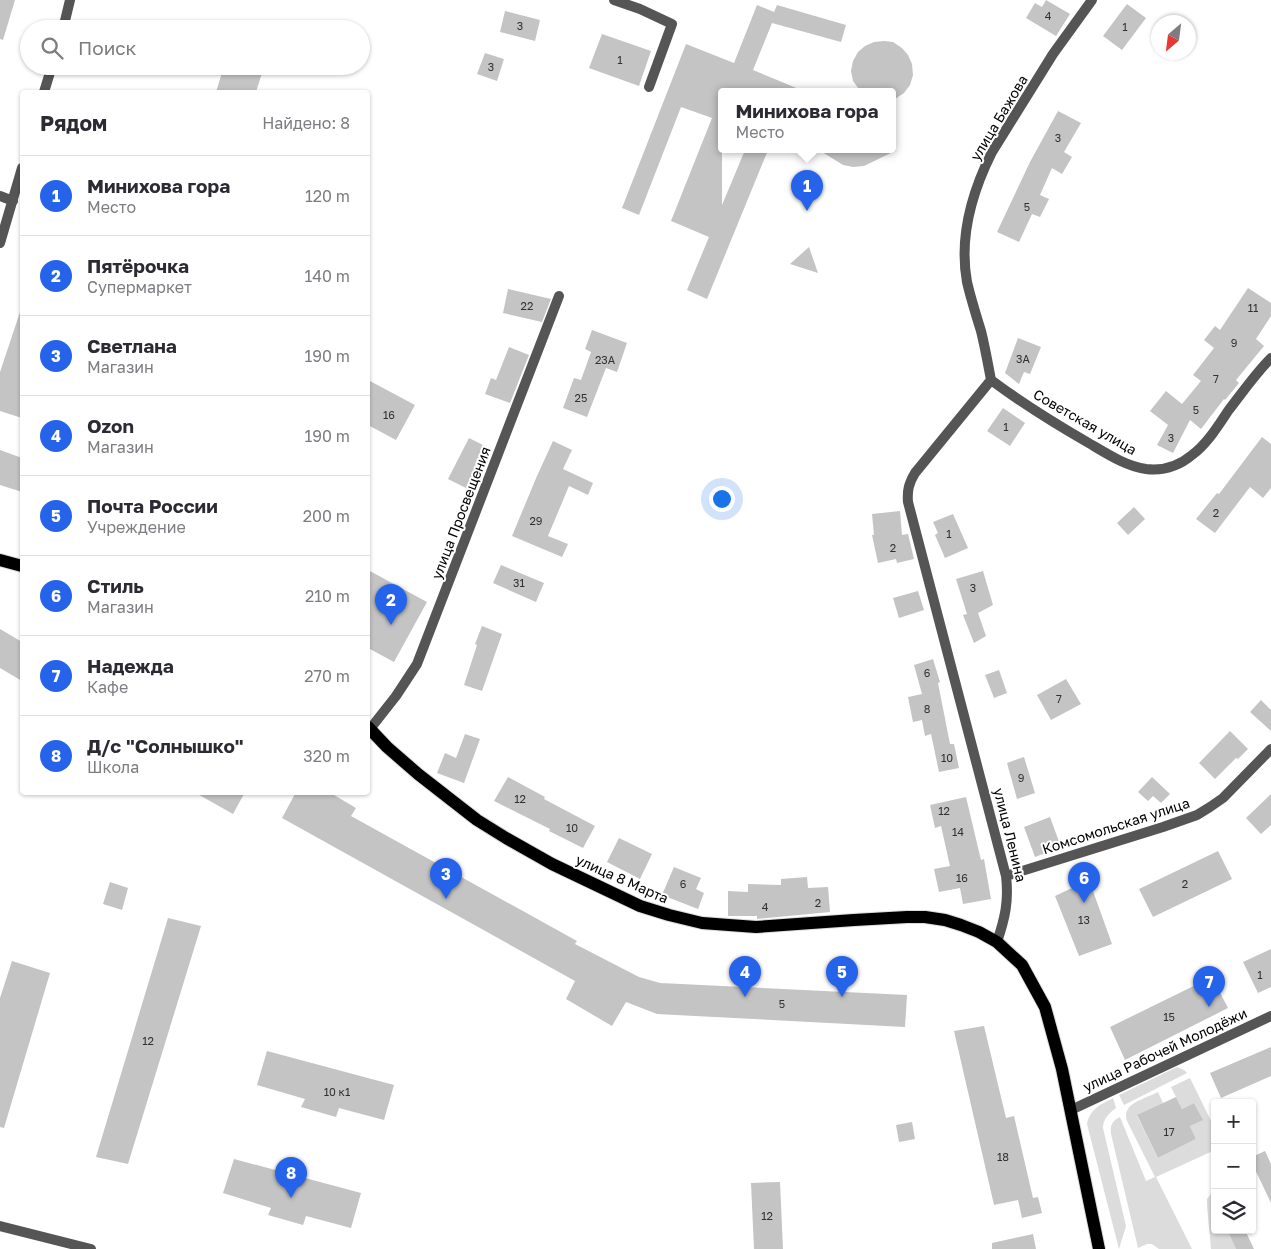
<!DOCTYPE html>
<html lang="ru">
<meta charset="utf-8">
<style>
:root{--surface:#fff;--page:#f2f2f3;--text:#2b2b33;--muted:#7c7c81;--line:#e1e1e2;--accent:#2563eb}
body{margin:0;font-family:"Golos Text",sans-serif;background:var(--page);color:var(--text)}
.controls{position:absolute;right:15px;bottom:15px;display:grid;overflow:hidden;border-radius:5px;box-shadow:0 1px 4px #0004}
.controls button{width:45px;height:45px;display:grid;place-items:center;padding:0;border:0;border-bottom:1px solid var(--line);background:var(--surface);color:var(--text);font:25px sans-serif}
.compass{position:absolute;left:1151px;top:15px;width:45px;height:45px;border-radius:50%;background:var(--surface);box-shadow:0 1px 4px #0004;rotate:208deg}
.you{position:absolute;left:721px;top:498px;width:18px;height:18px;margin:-12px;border:4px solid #fff;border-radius:50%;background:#1a73e8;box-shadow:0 0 0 8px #1a73e833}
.badge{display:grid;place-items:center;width:32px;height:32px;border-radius:50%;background:var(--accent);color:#fff;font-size:16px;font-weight:700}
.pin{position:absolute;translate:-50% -41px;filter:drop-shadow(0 1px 2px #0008)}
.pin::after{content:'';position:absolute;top:26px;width:18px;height:15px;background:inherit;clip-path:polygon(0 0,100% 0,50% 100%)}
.popup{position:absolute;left:718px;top:88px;width:178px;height:65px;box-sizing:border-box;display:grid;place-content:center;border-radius:5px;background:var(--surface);filter:drop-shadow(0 1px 4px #0005);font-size:16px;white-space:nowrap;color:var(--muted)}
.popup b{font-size:19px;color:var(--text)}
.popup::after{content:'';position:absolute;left:50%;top:100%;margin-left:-10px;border:10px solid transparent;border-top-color:var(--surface)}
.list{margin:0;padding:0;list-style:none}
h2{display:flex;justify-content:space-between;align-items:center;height:65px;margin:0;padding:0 20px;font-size:21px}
h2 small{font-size:16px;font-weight:400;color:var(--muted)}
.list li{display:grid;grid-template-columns:32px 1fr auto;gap:15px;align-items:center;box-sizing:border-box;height:80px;padding:0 20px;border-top:1px solid var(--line)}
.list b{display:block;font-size:19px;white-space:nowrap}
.list p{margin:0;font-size:16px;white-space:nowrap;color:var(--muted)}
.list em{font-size:16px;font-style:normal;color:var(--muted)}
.icon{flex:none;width:28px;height:28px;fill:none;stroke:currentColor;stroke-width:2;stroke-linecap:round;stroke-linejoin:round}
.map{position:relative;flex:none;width:1271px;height:1249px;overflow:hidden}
.search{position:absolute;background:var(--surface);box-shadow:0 1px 4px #0004;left:20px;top:20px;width:350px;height:55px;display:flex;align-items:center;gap:12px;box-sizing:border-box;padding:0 18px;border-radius:28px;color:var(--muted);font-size:19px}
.panel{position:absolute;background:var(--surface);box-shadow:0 1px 4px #0004;left:20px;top:90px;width:350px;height:705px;border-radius:5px}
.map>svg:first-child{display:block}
</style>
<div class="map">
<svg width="1271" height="1249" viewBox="0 0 1271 1249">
<rect width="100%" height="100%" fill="#fff"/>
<!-- green -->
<path fill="#dcdcdc" d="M1177,1067L1184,1070L1187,1073L1124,1105L1119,1095Z
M1190,1078L1215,1129V1150L1156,1177L1192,1249H1159L1152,1244H1147L1138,1248L1111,1134C1110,1125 1112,1121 1120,1117L1146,1181L1155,1177L1127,1121C1126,1117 1125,1113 1128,1109C1131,1102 1151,1096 1158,1092L1163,1103L1137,1116L1158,1158L1196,1139L1190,1126L1202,1119L1194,1103L1182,1109L1171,1087Z
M1113,1098L1116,1108C1109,1113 1103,1119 1103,1128L1126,1226L1119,1249L1087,1124C1090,1109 1100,1105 1113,1098Z
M1215,1189V1230H1227L1236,1249H1211L1207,1205V1199Z"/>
<!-- building -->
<path fill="#c4c4c4" d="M0,0H15L3,40L0,39Z
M1046,0L1070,14L1056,36L1026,18L1035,3L1042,7Z
M1127,4L1146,18L1122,50L1103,36Z
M757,5L774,12L777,5L846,25L841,42L772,23L753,70L806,92H722V205L745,150H768L707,299L687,290L709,237L671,221L712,118L681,107L639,215L622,208L686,44L734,63Z
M505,11L540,20L535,41L500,32Z
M602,34L651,51L639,86L589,68Z
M884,41L893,42L902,48L908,55L912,64L913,75L910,85L904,93L892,101V92H861L853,81L851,71L853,61L858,52L865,46L874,42Z
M485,53L504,59L497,81L477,74Z
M224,66H242L262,73L256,92H216Z
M1058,111L1081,123L1064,152L1072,157L1062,174L1052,168L1040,195L1049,199L1040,217L1032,214L1019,242L997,232L1030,162Z
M819,150H897L864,166L853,167L843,165Z
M809,247L818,273L790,264Z
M1248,288L1271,303V316L1256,339L1264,346L1236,380L1239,383L1225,400L1224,399L1201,429L1190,420L1173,453L1157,445L1168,425L1150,411L1166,391L1182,404L1201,381L1193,375L1214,348L1204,340L1215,326L1220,330Z
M508,289L551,299L542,322L503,313Z
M20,312L22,313V418L0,411V372Z
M592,330L627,343L617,372L606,368L587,417L563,408L574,378L581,380L591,352L585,349Z
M1018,338L1041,347L1030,374L1024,372L1019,384L1005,373Z
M509,347L529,355L510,403L485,394L491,378L496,380Z
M368,380L415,405L396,440L368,425Z
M1003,408L1025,423L1010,446L987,431Z
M1262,437L1271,444V488L1263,498L1250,487L1215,533L1196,519L1217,493L1219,494Z
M469,438L491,449L470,490L448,479Z
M553,441L572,450L563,469L593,483L588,495L569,486L548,536L568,544L562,557L512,536L537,476Z
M0,450L22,458V492L0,485Z
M1134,507L1145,519L1128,535L1117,523Z
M900,511L902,535L908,534L914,559L897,563L896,559L878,563L872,535H874L872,514Z
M953,514L968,548L945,558L935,535L938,533L933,522Z
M501,565L544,583L536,602L493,583Z
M368,570L427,602L394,662L368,648Z
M983,571L993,605L978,613L986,636L974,643L963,615L967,614L956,579Z
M918,591L924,610L899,618L893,598Z
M482,626L502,634L482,691L464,685L477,645L475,644Z
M0,629L22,642V681L0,668Z
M933,659L940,682L938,683L950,744H954L959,768L939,772L931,734L925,736L922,720L913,722L908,697L922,694L914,665Z
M999,670L1007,693L994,698L985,675Z
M1066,679L1081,704L1051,720L1037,695Z
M1261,700L1271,710V731L1250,712Z
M1230,731L1248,749L1238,759L1236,758L1215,779L1199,763Z
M465,734L480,739L464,783L437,773L445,753L456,758Z
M1024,757L1035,793L1017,799L1007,763Z
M508,777L545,797L544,799L595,826L583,848L549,831L550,829L494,801Z
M1152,777L1170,794L1161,803L1153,796L1148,801L1138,792Z
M194,792H245L233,814Z
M296,792H329L356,808L351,816L577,941L575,944L639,977L660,983L907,995L905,1027L657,1014L626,1002L612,1026L566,999L575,981L282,818Z
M1271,794V825L1261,834L1246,818Z
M966,797L981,860L984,859L991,899L963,904L960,888L939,892L934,869L950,866L941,826L935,828L930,805Z
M1050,817L1061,847L1035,857L1024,827Z
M619,838L652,854L640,879L607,862Z
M1218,851L1232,879L1153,917L1139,889Z
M674,867L701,878L696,889L704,893L698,909L662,895Z
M807,877L808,888L828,887L830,912L757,919V916H728V891L748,892V884L781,885V879Z
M1089,880L1112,944L1079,956L1055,896Z
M110,882L128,888L122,910L103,904Z
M168,918L201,926L128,1164L96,1157Z
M1271,949V987L1258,993L1243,962Z
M12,961L50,973L4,1128L0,1127V998Z
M1212,977L1228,1008L1125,1060L1110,1027Z
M984,1026L1006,1118L1014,1116L1033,1198L1038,1197L1042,1213L1022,1218L1018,1200L994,1205L954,1031Z
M1271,1047V1076L1221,1098L1210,1073Z
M267,1051L394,1085L384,1120L339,1108L336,1117L301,1107L305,1099L257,1085Z
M1176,1097L1182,1109L1194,1103L1203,1120L1190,1126L1196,1139L1158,1158L1137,1115Z
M912,1122L915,1139L899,1142L896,1125Z
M1265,1151L1271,1164V1203L1252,1163V1157Z
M234,1159L361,1193L351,1228L306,1216L303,1225L268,1215L271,1208L223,1193Z
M780,1182L783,1249H754L751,1183Z
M1227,1230H1245L1254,1249H1236Z
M1033,1234L1036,1249H992V1243Z"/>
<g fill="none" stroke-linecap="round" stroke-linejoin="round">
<!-- primary casing -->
<g stroke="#dbdbdb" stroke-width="14">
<path id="primary" d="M0,560L22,566
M368,727L387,747L418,774L477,820L506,838L552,864L640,906L669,915L702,923L756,927L854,920L907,917H925L945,920L961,925L979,932L997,942L1022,965L1045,1007L1062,1069L1099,1249"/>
</g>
<!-- street -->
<path stroke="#555" stroke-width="10" d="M614,0L640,9L672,24L649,87
M63,29L70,0
M44,92L52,66
M0,196L13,201
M0,243L22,168
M991,380L915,473C909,483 907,490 908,502L1006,876C1009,901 1005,918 997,942
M991,380C988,364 985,347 981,331C976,315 971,299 967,282C959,238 972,192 992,152L1053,54L1092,0
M991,380C1022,403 1054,423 1087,442C1106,453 1125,466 1146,469C1163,471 1179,466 1192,455C1207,444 1218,426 1228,411C1242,393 1255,374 1271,358
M370,729L396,696L417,664L559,296
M1006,876L1163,827L1197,815L1210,807L1223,798L1271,749
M1071,1110L1271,1016
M0,1226L91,1249"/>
<!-- primary -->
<use href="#primary" stroke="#000" stroke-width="12"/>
</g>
<g text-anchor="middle" stroke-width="4" stroke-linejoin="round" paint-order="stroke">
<!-- number labels -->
<g font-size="11" fill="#313131">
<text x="1048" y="20">4</text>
<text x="520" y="30">3</text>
<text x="1125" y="31">1</text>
<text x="620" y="64">1</text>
<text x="491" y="71">3</text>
<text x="1058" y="142">3</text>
<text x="1027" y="211">5</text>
<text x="527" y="310">22</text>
<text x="1253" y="312">11</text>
<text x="1234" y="347">9</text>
<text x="1023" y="363">3А</text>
<text x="605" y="364">23А</text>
<text x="1216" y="383">7</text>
<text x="581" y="402">25</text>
<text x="1196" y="414">5</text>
<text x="389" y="419">16</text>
<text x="1006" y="431">1</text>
<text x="1171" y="442">3</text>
<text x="1216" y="517">2</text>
<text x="536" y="525">29</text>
<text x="949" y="538">1</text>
<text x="893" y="552">2</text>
<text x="519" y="587">31</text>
<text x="973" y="592">3</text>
<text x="927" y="677">6</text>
<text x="1059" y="703">7</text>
<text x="927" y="713">8</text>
<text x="947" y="762">10</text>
<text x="1021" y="782">9</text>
<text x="520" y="803">12</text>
<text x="944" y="815">12</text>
<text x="572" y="832">10</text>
<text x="958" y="836">14</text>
<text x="962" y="882">16</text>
<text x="683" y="888">6</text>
<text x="1185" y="888">2</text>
<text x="818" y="907">2</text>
<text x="765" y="911">4</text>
<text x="1084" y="924">13</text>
<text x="1260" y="979">1</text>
<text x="782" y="1008">5</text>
<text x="1169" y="1021">15</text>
<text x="148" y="1045">12</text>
<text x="337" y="1096">10 к1</text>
<text x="1169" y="1136">17</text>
<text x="1003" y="1161">18</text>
<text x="767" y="1220">12</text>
</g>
<!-- street labels -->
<g font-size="14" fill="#000" stroke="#fff">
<text transform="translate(999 118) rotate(-59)" y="5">улица Бажова</text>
<text transform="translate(1085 422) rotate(30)" y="5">Советская улица</text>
<text transform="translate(461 513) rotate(-69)" y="5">улица Просвещения</text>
<text transform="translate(1116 826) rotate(-18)" y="5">Комсомольская улица</text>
<text transform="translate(1010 835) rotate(76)" y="5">улица Ленина</text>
<text transform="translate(622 879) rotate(24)" y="5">улица 8 Марта</text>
<text transform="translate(1165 1050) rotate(-25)" y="5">улица Рабочей Молодёжи</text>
</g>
</g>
</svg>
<div class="controls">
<button>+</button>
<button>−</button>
<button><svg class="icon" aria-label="layers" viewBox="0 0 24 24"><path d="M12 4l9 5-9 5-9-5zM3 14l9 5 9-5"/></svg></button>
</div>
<svg class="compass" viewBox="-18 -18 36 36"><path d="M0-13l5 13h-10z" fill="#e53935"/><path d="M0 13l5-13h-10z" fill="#7c7c81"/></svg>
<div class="you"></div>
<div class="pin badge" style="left:807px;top:211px">1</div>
<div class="popup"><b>Минихова гора</b>Место</div>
<div class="pin badge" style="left:391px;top:625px">2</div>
<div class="pin badge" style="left:446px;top:899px">3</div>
<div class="pin badge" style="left:745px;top:997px">4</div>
<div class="pin badge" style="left:842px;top:997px">5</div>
<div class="pin badge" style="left:1084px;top:903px">6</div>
<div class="pin badge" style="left:1209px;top:1007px">7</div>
<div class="pin badge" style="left:291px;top:1198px">8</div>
<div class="search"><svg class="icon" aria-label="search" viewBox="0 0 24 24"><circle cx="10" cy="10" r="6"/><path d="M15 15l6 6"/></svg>Поиск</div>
<section class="panel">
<h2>Рядом<small>Найдено: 8</small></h2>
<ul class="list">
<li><span class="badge">1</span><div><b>Минихова гора</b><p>Место</p></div><em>120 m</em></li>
<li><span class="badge">2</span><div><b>Пятёрочка</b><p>Супермаркет</p></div><em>140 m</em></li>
<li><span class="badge">3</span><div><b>Светлана</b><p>Магазин</p></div><em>190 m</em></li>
<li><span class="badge">4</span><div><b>Ozon</b><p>Магазин</p></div><em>190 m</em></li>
<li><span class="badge">5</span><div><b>Почта России</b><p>Учреждение</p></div><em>200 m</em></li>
<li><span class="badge">6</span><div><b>Стиль</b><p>Магазин</p></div><em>210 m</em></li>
<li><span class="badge">7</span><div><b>Надежда</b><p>Кафе</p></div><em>270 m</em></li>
<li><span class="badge">8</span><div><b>Д/с &quot;Солнышко&quot;</b><p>Школа</p></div><em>320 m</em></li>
</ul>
</section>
</div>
